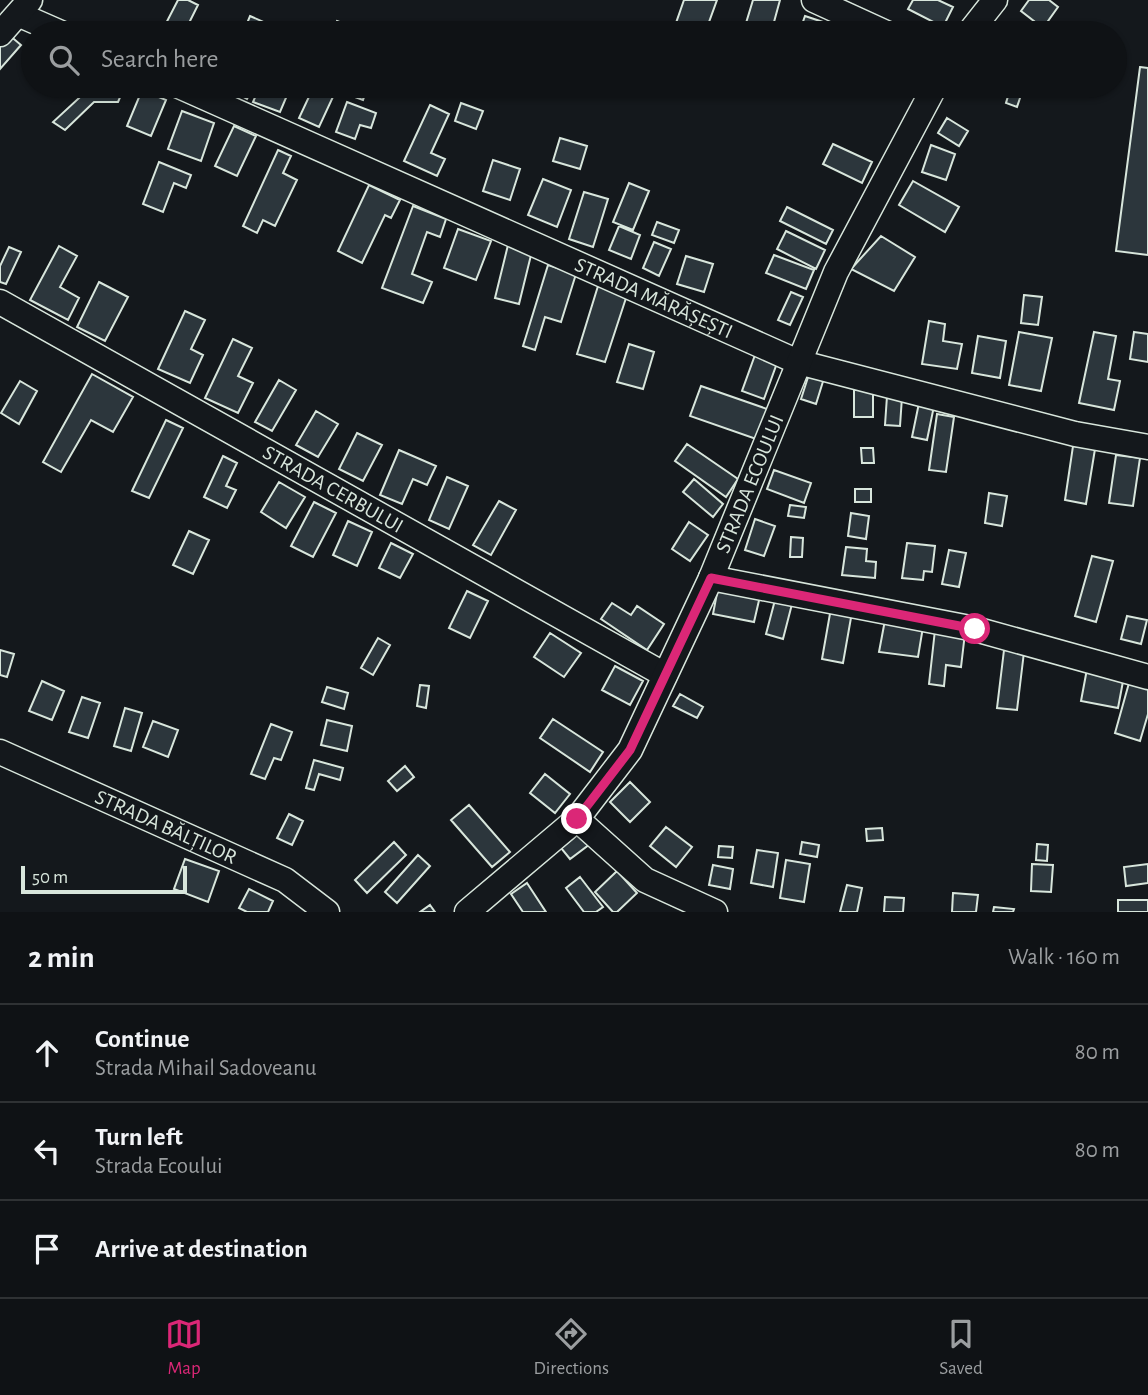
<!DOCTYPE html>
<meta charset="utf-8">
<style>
:root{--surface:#0f1215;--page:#181b1e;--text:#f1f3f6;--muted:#9b9ea0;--line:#2f3234;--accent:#db2777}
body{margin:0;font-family:"Alegreya Sans",sans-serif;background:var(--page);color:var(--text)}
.scale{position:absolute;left:21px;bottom:18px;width:166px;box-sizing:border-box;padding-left:7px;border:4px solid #d8e6dc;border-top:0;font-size:19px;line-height:24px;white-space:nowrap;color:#d8e6dc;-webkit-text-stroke:5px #14181c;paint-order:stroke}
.stop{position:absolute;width:21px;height:21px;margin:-16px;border:5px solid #db2777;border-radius:50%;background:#fff}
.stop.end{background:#db2777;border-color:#fff;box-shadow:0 2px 7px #0008}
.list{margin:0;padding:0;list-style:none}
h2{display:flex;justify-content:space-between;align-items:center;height:91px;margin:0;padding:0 28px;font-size:30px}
h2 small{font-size:23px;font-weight:400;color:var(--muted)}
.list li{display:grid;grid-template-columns:46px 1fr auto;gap:21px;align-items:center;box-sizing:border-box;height:98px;padding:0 28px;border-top:2px solid var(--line)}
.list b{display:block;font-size:26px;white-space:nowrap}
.list p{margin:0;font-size:23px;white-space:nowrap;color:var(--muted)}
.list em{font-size:23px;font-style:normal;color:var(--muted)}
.icon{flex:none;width:38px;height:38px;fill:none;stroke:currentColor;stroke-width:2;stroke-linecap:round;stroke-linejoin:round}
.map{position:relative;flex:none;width:1148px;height:912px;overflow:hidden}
.search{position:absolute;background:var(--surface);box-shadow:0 2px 5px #0004;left:21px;right:21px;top:21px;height:77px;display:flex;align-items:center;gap:18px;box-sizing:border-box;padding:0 24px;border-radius:38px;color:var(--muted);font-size:26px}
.sheet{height:385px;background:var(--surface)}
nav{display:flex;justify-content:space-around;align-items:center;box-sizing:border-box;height:98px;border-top:2px solid var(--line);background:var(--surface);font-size:19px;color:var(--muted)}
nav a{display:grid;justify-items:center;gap:4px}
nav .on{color:var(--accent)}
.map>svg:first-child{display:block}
</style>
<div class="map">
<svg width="1148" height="912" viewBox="0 0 1148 912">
<rect width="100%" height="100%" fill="#14181c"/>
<!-- building -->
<path fill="#2c363c" stroke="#d8e6dc" stroke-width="2" d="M178,0H188L198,5L184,33H161Z
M684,0H717L705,33L676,23Z
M753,0H780L771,33H743Z
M913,0H938L953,7L943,27L908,9Z
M1029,0H1049L1058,7L1043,28L1021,11Z
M250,16L275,27L272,33H243Z
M805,16L826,23L823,33H799Z
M337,21L353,27L351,33H332Z
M845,24L863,33H841Z
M8,34L21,45L0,69V44Z
M1140,67L1148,68V255L1116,251Z
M92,86H125L118,102H94L65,130L53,122Z
M223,86H254L247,99Z
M260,86H291L280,112L253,102Z
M314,86H338L319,127L299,118Z
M353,86H368L363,100L349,95Z
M971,86H993L988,94Z
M1011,86L1023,89L1017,107L1006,103Z
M142,90L166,100L151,136L127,126Z
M347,102L376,113L371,128L360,125L355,139L336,132Z
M461,103L483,111L476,129L455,121Z
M430,105L449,114L431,153L445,159L437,176L404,161Z
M182,111L214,123L201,161L168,149Z
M947,118L968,131L959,146L938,133Z
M234,126L256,136L237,176L215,166Z
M560,138L587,146L580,169L553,161Z
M833,144L872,162L862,183L823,164Z
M931,145L955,154L946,180L922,172Z
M278,150L291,156L283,173L297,180L275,226L263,220L257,233L243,226Z
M493,160L520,169L510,200L483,191Z
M159,162L191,175L186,188L174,183L163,212L143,204Z
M543,179L571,190L557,227L528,215Z
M913,181L959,207L945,232L899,205Z
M629,183L649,191L633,230L613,222Z
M369,185L400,200L391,218L385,215L362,263L338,251Z
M584,192L608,199L593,247L569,239Z
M413,206L446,219L440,237L427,232L412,274L432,282L423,303L382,288Z
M787,207L833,230L826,244L780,221Z
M657,222L679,230L674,243L652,235Z
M619,226L640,235L631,259L609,250Z
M458,229L491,241L476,280L444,268Z
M786,231L825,250L816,269L777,249Z
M881,236L915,257L894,291L851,269Z
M654,242L671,249L659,276L643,268Z
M508,245L532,251L519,304L495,298Z
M59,246L77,256L60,287L79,298L68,320L30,300Z
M9,247L21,252L6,284L0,282V266Z
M774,255L814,270L806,289L766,273Z
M686,256L713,264L704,292L677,284Z
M548,265L576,274L561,322L545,317L535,350L523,346Z
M99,282L128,297L105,341L77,327Z
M598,286L627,295L605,362L577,354Z
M791,292L803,297L790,325L778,320Z
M1024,295L1042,297L1038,325L1021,323Z
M185,311L205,320L191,349L203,355L190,383L158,369Z
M929,321L945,324L943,341L962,344L957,369L922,364Z
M1019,332L1052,338L1041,391L1009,385Z
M1094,332L1116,336L1108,379L1120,381L1114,410L1079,403Z
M1134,332L1148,334V362L1130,359Z
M978,336L1006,341L1000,378L972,373Z
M233,339L252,348L238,376L253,383L238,413L205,398Z
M629,344L654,352L643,389L617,382Z
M755,355L777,363L764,399L742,391Z
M810,371L825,375L816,404L801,399Z
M92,374L133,397L113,432L91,420L61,472L43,462Z
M279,380L296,390L272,431L255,422Z
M20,381L37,391L19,424L1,413Z
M701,386L770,410L759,440L690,416Z
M854,390H873V417H854Z
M887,396L902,397L900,426L885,425Z
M919,403L934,406L927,440L912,437Z
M316,411L338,424L318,457L296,445Z
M937,414L954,417L946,472L929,470Z
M166,420L183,428L149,498L132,491Z
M357,433L382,445L363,481L339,469Z
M687,444L738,479L726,497L675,461Z
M1073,446L1095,449L1086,504L1065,500Z
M861,448H873L874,463H862Z
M399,450L436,466L427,485L413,479L402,504L380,495Z
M1116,455L1140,458L1133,506L1109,503Z
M223,456L237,463L226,486L236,490L227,508L204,497Z
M774,470L811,483L804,503L767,489Z
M447,477L468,486L449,529L429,520Z
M694,479L723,504L713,517L683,492Z
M279,482L305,497L286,528L261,512Z
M855,489H871V502H855Z
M989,493L1007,496L1002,526L985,523Z
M499,501L516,510L491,555L473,545Z
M314,502L336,513L313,557L291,546Z
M790,505L806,507L804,518L788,516Z
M851,513L869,516L866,539L848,536Z
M755,519L775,526L764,556L745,550Z
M348,521L372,532L357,566L333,555Z
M689,522L708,535L690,561L672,549Z
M189,531L209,540L193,574L173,565Z
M791,537L803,538L802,557H790Z
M391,543L413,554L400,578L379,568Z
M907,543L935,546L932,572L924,571L923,580L902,578Z
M846,547L867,549L866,561L876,562L875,578L842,575Z
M949,550L966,553L959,587L942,584Z
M1092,556L1113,561L1096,622L1075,616Z
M718,588L760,596L754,622L713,614Z
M467,591L488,601L470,638L449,628Z
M775,600L792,604L783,639L766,634Z
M612,603L631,615L637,606L664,624L647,650L601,619Z
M831,608L852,612L843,663L822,659Z
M1127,616L1147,620L1141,644L1121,639Z
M885,620L923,627L918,657L879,652Z
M935,630L965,633L961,667L946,665L944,686L929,684Z
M550,633L581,653L564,677L534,657Z
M378,638L390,645L373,675L361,668Z
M0,650L14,654L7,677L0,675Z
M1004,650L1024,652L1017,710L997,708Z
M615,666L643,681L630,705L602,690Z
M1087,669L1124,676L1118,708L1081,701Z
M42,681L64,691L52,720L29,711Z
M1129,683L1148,689V714L1140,741L1115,733Z
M420,685L429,686L426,708L417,706Z
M327,687L348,693L344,709L322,702Z
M680,694L703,707L697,718L673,706Z
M82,697L100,703L88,738L69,732Z
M125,708L142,713L131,751L114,746Z
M553,719L603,752L590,772L540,738Z
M327,720L352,726L347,751L321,745Z
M153,721L178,730L168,757L143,747Z
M271,724L292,732L281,760L274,758L265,779L251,774Z
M314,760L343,768L340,780L319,774L314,790L306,788Z
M405,766L414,777L397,791L388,781Z
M545,774L570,794L555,813L530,793Z
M630,782L650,802L630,822L610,802Z
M469,805L510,852L492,867L451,820Z
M289,814L303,821L292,845L277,838Z
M666,827L692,847L676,867L650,846Z
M882,828L883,840L867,841L866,829Z
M581,832L590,844L570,859L561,848Z
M394,842L406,855L367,893L355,880Z
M802,842L819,845L817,857L800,854Z
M1037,844L1048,845L1047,861L1036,860Z
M719,846L733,847L732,858L718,857Z
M757,850L778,853L773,887L751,883Z
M418,855L430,866L397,903L385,892Z
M185,859L219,871L208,902L174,889Z
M786,860L810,864L804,902L780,898Z
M1032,864L1053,865L1051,892L1031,891Z
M1148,864V883L1126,886L1124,867Z
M713,865L733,869L730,889L709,885Z
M617,871L637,893L617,912H613L595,892Z
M580,877L603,907L596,912H584L566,888Z
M527,883L546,912H523L511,894Z
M847,885L862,888L857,912H840Z
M249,889L273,901L268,912H247L239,908Z
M953,893L978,895L976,912H952Z
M885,897L904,898L903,912H884Z
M1118,900H1148V912H1118Z
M430,905L435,912H420Z
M994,907L1014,909L1013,912H993Z"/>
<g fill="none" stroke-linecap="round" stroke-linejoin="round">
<!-- minor casing -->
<g stroke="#d8e6dc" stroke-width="27">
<g id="minor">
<path d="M814,0L886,33"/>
<path d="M20,15L61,33"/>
<path d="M969,33L995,0"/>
<path d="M0,34L30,0"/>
<path id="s1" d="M179,86L798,362L1075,434L1148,447"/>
<path id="s2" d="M0,302L665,675"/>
<path d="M711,578L975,629L1148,677"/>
<path id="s3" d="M0,752L285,880L327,912"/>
<path d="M577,819L645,880L715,912"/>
<path id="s4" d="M467,912L577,819L630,750L711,578L836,272L935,86"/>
</g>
</g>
<!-- minor -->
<use href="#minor" stroke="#14181c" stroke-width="24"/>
</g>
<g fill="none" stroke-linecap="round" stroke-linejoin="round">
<!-- route -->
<path stroke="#db2777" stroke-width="9" d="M577,819L630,750L711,578L975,629"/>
</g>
<g text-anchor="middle" stroke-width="5" stroke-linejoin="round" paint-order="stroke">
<!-- street labels -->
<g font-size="21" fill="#d8e6dc" stroke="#14181c">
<text dy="7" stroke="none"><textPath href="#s1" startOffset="520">STRADA MĂRĂȘEȘTI</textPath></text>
<text dy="7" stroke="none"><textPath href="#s4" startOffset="523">STRADA ECOULUI</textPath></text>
<text dy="7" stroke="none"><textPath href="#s2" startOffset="382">STRADA CERBULUI</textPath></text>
<text dy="7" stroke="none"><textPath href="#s3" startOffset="182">STRADA BĂLȚILOR</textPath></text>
</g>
</g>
</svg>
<div class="scale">50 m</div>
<div class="stop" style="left:975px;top:629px"></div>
<div class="stop end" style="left:577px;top:819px"></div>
<div class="search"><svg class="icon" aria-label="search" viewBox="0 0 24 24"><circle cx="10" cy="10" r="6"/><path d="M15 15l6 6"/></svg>Search here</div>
</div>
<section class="sheet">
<h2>2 min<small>Walk · 160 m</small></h2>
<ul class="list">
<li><svg class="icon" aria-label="ahead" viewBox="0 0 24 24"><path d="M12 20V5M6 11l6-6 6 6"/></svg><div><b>Continue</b><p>Strada Mihail Sadoveanu</p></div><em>80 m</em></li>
<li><svg class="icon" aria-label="left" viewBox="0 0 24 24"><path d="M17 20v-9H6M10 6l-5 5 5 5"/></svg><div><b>Turn left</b><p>Strada Ecoului</p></div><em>80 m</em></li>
<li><svg class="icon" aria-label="arrive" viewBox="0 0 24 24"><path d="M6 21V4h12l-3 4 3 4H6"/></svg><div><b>Arrive at destination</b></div></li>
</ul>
</section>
<nav>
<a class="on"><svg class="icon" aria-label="map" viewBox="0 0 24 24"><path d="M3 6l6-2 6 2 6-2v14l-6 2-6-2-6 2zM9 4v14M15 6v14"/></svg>Map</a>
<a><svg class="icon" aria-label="directions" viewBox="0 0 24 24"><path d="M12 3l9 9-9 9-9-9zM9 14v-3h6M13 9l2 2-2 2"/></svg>Directions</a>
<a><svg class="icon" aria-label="saved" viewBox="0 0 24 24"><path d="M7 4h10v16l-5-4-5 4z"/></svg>Saved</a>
</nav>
